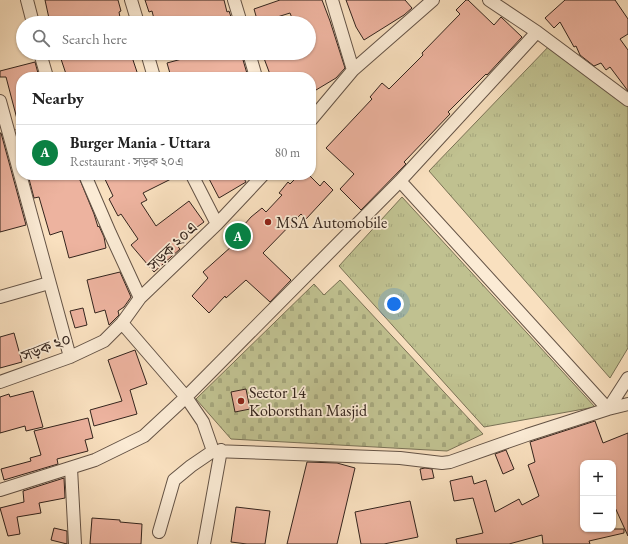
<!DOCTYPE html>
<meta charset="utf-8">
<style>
:root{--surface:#fff;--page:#f6f6f6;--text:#222;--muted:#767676;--line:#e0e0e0;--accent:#0b8043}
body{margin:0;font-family:"EB Garamond","Noto Serif Bengali",serif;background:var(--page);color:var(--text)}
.controls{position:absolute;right:12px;bottom:12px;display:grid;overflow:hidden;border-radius:8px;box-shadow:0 1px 3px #0004}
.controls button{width:36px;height:36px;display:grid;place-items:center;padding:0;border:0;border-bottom:1px solid var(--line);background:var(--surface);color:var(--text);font:20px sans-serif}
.you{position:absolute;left:394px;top:304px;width:14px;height:14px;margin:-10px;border:3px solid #fff;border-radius:50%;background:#1a73e8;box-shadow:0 0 0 6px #1a73e833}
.badge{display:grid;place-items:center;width:26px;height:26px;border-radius:50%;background:var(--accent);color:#fff;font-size:13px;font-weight:700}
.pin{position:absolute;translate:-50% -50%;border:2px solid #fff;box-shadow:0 1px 4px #0006}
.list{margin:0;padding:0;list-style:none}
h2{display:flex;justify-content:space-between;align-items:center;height:52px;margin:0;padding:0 16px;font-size:17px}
h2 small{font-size:13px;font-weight:400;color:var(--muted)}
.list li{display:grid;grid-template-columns:26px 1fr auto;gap:12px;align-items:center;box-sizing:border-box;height:56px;padding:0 16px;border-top:1px solid var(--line)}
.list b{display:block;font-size:15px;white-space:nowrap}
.list p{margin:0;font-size:13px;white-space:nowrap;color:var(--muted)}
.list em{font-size:13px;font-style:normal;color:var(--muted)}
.icon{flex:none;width:22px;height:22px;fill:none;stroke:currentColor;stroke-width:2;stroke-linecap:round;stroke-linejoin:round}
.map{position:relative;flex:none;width:628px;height:544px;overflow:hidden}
.search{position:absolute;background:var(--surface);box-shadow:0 1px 3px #0004;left:16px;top:16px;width:300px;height:44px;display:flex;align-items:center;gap:10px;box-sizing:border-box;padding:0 14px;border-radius:22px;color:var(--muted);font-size:15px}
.panel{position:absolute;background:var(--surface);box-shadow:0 1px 3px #0004;left:16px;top:72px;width:300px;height:108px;border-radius:16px}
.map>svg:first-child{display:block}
</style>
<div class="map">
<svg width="628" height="544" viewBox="0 0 628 544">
<defs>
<pattern id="cemetery-stones" width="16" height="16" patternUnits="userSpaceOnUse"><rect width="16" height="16" fill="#c0c190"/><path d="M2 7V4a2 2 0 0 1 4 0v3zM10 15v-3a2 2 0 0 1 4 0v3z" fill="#a5a67c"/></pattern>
<pattern id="park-tufts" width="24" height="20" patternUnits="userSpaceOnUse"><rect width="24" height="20" fill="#c0c190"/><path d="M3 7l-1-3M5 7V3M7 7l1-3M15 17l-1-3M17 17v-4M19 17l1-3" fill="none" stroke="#a5a67c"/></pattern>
</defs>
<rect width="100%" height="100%" fill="#f9e0bf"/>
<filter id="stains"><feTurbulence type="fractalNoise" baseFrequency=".005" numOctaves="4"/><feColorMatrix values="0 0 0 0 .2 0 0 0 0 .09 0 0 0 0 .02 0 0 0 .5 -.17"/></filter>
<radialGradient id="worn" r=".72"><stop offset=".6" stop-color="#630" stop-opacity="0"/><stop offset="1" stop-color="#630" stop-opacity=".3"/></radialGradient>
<!-- cemetery -->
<path fill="url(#cemetery-stones)" stroke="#7a7256" d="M340,280L483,434L447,451L231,439L196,399L314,284L324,295Z"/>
<!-- park -->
<path fill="url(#park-tufts)" stroke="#7a7256" d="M552,43L628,105V348L610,378L429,171Z
M402,197L595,407L484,427L339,266Z"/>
<!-- building -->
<path fill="#edb39f" stroke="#33241d" d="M45,0H118L121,11L119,12L121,23H50Z
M145,0H224L227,12L229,11L233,23H155L152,11L149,12Z
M280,0H322L330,21L345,68L336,78L311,93V77H271L262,53H309V23H294L290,13L258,23L254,9Z
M346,0H405L412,8L404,15L364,40L356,27Z
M466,0H468L494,25L501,17L522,37L487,75L486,74L448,112L450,114L404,162L406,164L361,210L340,189L354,174L326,148L372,99L370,97L382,83L389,89L423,55L422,53L460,14L456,10Z
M565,0H615L628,19V34L620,39L628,50V91L610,67L606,70L601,63L594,66L580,55L576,46L574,47L560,22L554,28L545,18Z
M78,53H128L130,57H132L138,75L130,77H67L61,59Z
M204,53H241L248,77H171L167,63Z
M35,62L39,77H21V119H17L6,77H0V71Z
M21,128V149L16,129Z
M0,133H1L26,225L0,232Z
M28,175H78L94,214L98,227L99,226L104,237L106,248L69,258L62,231L50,235L39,197L34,198Z
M103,175H179L143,193L147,200L141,203L156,226L189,201L204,222L175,243L180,249L154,272L131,245L138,239L121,214L118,216L109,199L113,196Z
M207,175H242L246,182L219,198Z
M299,175H309L320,186L324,181L333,190L306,219L301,214L263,253L291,280L270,302L246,280L226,298L225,296L209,313L192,296L208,278L203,272L232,246L229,242L251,217L262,208L266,212L282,195L279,193L288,182L290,184Z
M120,272L131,297L124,307L118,311L119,315L109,325L105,310L95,313L87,280Z
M83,308L87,325L75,328L70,311Z
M14,333L22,362L0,368V337Z
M135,350L147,384L130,390L137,414L94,426L90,410L122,401L108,360Z
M246,389L250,409L235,412L231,392Z
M33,391L43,427L26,431L25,426L0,433V397L9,394L10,397Z
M88,418L93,438L85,440L88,451L57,459L58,464L4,480L1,469L31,461L30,458L41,455L34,431Z
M595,421L603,443L628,433V536L613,503V463H583V529H624V533L589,541L590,544H543L542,535L509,544H457L456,539L483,533L473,498L454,501L450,481L472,476L474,484L486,480L495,512L519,499L522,505L539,496L528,465L535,462L530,442Z
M506,450L514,469L503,474L495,454Z
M307,462L337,463L355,468L337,544H287Z
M425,468L432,469L434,478L422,480L420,469Z
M64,478L65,498L39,503L41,513L17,517L20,534L8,536L0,508L24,502L23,491Z
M410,501L418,537L384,544H361L355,512Z
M236,507L270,511L265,544H247L231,542Z
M92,518L120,520V522L142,524L141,544H90Z
M54,528L67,531V544L51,540Z"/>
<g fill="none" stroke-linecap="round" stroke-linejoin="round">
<!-- street casing -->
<g stroke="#645346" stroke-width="14">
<path id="street" d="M27,0L33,23
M131,0L138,23
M234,0L241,23
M332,0L353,70
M489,0L537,32L628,100
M40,53L47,77
M147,53L154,77
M249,53L256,77
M0,101L70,357
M311,120L353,70L433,0
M85,175L110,233L140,298
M192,175L217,224
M400,181L608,409L628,404
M0,297L49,283
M122,323L186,397L203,422L213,451L400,458L442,463L450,462L527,435L608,409L628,378
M0,382L70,357L104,341L122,323L140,298L217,224L263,175
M71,468L75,544
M0,490L95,460L144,436L186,397L400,181L537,32
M159,532L174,480L191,466L213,451
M204,544L221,450"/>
</g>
<!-- street -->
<use href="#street" stroke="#fbebd5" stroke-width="12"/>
</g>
<!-- markers -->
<g fill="#8f2418" stroke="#fbebd5" stroke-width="1.5">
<circle cx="268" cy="222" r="4"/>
<circle cx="241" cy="401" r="4"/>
</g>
<g text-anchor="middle" stroke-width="3.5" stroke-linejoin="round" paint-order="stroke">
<!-- poi labels -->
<g font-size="16" fill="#33241d" stroke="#fbebd5" text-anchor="start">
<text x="276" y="228">MSA Automobile</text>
<text x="249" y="398">Sector 14<tspan x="249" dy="18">Koborsthan Masjid</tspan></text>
</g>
<!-- street labels -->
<g font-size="16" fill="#33241d" stroke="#fbebd5">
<text transform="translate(172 246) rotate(-44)" y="6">সড়ক ২০এ</text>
<text transform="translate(46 347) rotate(-21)" y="6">সড়ক ২০</text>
</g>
</g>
<rect width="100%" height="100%" filter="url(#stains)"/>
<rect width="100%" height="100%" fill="url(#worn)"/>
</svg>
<div class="controls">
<button>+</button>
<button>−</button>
</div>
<div class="you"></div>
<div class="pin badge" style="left:238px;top:236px">A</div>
<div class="search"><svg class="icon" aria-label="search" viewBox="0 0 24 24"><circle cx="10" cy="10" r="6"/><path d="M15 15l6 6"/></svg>Search here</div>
<section class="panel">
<h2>Nearby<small></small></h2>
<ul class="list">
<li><span class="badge">A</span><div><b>Burger Mania - Uttara</b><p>Restaurant · সড়ক ২০এ</p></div><em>80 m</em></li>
</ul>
</section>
</div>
